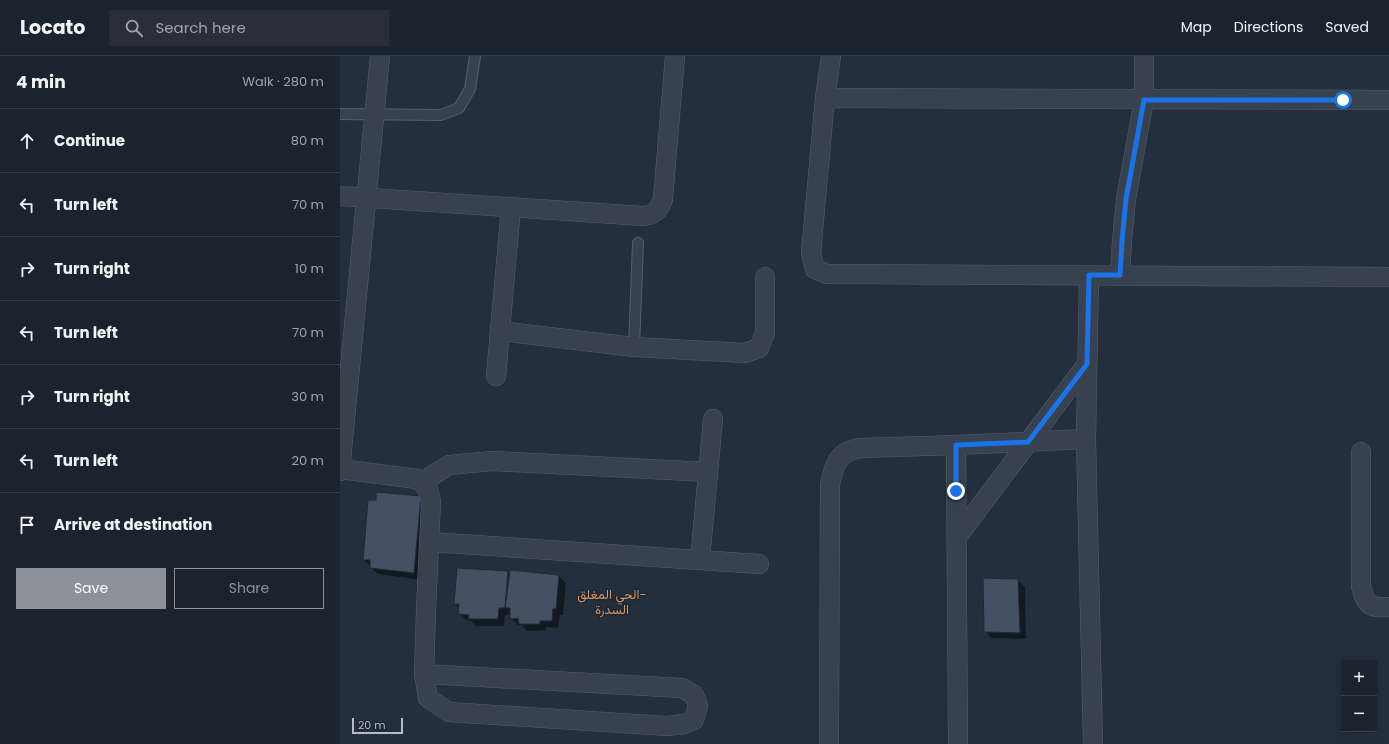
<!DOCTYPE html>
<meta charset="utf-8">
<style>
:root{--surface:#1b232e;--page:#282f3a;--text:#f1f3f6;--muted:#a0a4aa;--line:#39404a;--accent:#8c9099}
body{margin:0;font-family:Poppins,Vazirmatn,sans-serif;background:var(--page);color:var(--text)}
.controls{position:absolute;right:12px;bottom:12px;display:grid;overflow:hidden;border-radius:0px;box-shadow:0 2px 10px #0003}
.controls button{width:36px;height:36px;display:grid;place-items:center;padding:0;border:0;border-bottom:1px solid var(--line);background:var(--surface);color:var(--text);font:20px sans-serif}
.scale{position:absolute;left:12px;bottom:10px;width:51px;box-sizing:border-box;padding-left:4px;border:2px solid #b4bcc9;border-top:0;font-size:11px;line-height:14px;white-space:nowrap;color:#b4bcc9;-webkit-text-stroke:3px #1d2633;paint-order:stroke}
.stop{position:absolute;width:12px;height:12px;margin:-9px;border:3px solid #1a73e8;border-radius:50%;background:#fff}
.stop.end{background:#1a73e8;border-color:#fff;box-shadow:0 1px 4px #0008}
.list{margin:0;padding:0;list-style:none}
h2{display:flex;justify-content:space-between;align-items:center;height:52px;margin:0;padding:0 16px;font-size:17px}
h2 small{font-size:13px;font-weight:400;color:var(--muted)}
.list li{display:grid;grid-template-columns:26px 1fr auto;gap:12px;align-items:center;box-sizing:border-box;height:64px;padding:0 16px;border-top:1px solid var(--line)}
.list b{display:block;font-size:15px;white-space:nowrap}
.list em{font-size:13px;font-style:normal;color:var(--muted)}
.actions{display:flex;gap:8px;padding:12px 16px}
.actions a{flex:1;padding:9px 0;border:1px solid var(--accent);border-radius:0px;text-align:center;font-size:14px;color:var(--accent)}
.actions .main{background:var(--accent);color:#fff}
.icon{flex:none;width:22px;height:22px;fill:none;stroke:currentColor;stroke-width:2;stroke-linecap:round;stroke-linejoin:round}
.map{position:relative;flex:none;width:1049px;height:688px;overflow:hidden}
header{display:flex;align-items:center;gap:24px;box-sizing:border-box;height:56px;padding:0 20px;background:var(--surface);border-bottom:1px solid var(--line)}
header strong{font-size:19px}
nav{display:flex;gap:22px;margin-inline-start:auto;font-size:14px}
.search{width:280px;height:36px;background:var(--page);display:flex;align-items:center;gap:10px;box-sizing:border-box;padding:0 14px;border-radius:0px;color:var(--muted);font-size:15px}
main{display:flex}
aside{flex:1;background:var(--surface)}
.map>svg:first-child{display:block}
</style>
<header>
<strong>Locato</strong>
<div class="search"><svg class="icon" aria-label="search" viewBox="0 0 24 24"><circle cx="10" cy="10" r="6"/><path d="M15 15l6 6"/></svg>Search here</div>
<nav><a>Map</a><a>Directions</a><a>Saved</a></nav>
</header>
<main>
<aside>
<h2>4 min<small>Walk · 280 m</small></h2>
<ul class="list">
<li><svg class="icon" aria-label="ahead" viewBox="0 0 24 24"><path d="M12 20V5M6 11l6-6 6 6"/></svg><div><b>Continue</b></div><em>80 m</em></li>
<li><svg class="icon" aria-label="left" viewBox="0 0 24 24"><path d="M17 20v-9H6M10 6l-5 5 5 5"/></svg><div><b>Turn left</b></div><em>70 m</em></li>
<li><svg class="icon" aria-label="right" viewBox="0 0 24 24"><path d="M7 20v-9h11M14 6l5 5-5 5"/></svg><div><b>Turn right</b></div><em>10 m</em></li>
<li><svg class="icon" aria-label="left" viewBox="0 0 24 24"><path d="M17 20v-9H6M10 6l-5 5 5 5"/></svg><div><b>Turn left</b></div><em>70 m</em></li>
<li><svg class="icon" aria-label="right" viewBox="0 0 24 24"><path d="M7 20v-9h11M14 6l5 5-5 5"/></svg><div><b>Turn right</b></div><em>30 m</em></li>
<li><svg class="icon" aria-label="left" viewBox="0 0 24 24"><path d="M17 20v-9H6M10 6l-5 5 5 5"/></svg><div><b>Turn left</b></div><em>20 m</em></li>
<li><svg class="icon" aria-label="arrive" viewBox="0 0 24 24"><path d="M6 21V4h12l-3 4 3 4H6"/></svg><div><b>Arrive at destination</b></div></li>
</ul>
<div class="actions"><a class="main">Save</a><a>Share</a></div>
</aside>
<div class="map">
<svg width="1049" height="688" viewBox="0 0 1049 688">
<rect width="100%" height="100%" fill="#242f3e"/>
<!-- shadow -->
<path fill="#0007" d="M81,441L88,448L81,524L38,518L24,504Z
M167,516L170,519L219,520L226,527L223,559H220L218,572L206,571V574L187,575L182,569H178L171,563V558L165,559L164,570H136L131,565L126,564L119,557V552L115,548Z
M678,524L685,531L686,583L651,582L645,575Z"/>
<!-- building -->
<path fill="#455162" stroke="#1f2835" d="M36,436L81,440L74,517L30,512V504H23L28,444H36Z
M117,512L168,515L165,552H159L158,563H128L129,559L118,558L119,548H114Z
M170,514L219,519L216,553H213L212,565H200V568H179L178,562L170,563V552H165Z
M643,522L678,523L680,577L644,576Z"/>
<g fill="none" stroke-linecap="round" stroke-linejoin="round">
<!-- service casing -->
<g stroke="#565f6c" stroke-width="12">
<path id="service" d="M0,58L101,59L119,52L130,33L135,0
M294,291L298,187"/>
</g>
<!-- minor casing -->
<g stroke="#565f6c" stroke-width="20">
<path id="minor" d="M491,0L485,42L471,197L475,213L487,218L1049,221
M485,42L1049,44
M0,140L303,160C315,159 319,154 323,143L335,0
M749,219L746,383L753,688
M780,219L782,185L786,143L804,44V0
M160,275L294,291L405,297L419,292L425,277V221
M156,320L171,151
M616,389L618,688
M1021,396V530C1026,549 1029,552 1049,551
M0,413L77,423L82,426L88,434L91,445L86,554L84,618L88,642L109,656L327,670L344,668L354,664L358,650L354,639L342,632L84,618
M0,415L40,0
M82,426L109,409L153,405L368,416
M617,481L747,308
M90,486L419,508
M360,504L373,363
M489,688L490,429C494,408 498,395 521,392L616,389L746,383"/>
</g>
<!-- service -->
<use href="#service" stroke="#38414e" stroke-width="10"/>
<!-- minor -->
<use href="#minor" stroke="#38414e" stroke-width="19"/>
</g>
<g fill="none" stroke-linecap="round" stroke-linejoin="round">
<!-- route -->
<path stroke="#1a73e8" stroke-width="5" d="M616,435V389L688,386L747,308L749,219H780L782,185L786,143L804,44H1003"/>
</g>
<g text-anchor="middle" stroke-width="3" stroke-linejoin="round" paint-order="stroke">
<!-- neighbourhood labels -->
<g font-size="13" fill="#d59563" stroke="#1d2633">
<text x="272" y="543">الحي المغلق-<tspan x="272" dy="15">السدرة</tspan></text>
</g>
</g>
</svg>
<div class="controls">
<button>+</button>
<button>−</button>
</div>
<div class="scale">20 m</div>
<div class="stop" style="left:1003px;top:44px"></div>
<div class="stop end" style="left:616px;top:435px"></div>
</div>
</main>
